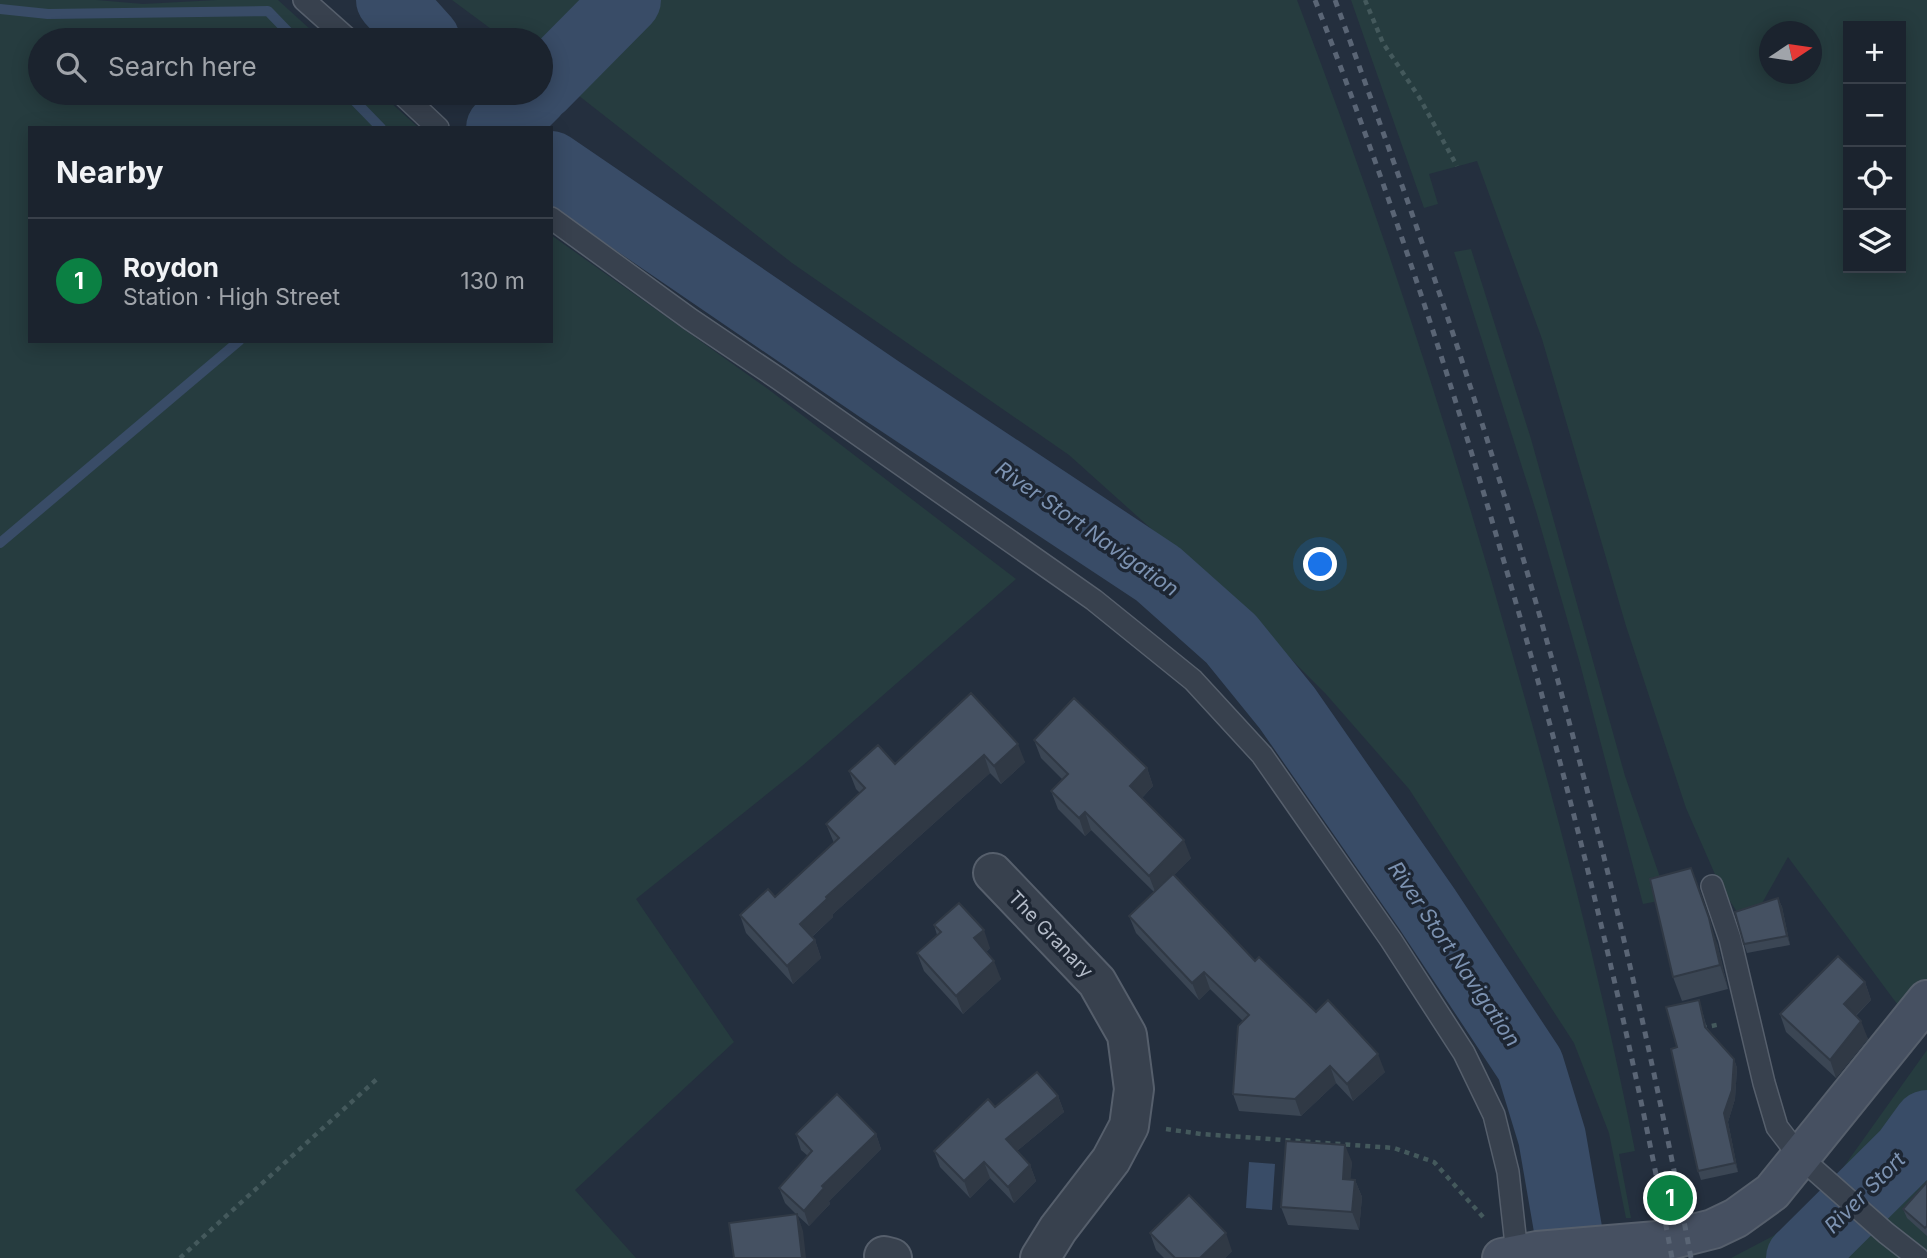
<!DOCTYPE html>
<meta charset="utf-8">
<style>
:root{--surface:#1b232e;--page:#282f3a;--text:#f1f3f6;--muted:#a0a4aa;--line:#39404a;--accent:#0b8043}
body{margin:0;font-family:Inter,sans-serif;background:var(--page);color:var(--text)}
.controls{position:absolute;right:21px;top:21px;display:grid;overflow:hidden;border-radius:0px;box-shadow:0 4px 18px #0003}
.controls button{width:63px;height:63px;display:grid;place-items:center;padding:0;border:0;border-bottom:2px solid var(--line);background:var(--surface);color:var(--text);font:35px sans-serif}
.compass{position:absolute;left:1759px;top:21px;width:63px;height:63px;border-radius:50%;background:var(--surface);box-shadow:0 4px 18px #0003;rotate:77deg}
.you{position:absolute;left:1321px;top:565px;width:24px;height:24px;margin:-18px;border:5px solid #fff;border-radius:50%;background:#1a73e8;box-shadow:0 0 0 10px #1a73e833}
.badge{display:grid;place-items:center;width:46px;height:46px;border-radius:50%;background:var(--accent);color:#fff;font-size:23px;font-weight:700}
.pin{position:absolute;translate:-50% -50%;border:4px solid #fff;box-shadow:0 2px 7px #0006}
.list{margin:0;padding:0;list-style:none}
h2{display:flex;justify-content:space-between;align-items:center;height:91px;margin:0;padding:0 28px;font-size:30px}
h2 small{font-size:23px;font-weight:400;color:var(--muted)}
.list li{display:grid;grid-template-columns:46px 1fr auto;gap:21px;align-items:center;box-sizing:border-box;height:126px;padding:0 28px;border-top:2px solid var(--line)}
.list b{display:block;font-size:26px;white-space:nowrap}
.list p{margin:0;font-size:23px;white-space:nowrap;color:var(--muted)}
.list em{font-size:23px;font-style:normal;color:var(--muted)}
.icon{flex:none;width:38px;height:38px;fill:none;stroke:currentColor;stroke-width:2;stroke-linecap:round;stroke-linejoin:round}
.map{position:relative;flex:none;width:1927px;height:1258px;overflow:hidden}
.search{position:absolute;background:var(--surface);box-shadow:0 4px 18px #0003;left:28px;top:28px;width:525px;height:77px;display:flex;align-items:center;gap:18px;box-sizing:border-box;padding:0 24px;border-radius:38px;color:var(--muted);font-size:26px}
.panel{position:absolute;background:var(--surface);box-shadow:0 4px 18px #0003;left:28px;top:126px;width:525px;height:217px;border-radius:0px}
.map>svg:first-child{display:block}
</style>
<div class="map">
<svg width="1927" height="1258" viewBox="0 0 1927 1258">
<rect width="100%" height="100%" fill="#242f3e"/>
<!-- green -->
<path fill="#263c3f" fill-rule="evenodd" d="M0,0H96L143,4L217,0H278L322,40H40V93H380L419,128H30V341H551V235L768,389L1016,579L802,766L636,899L734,1042L575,1190L636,1258H0Z
M452,0H1297C1379,214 1450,432 1512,653C1559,817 1602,983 1635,1151L1619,1154L1631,1218H1626L1609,1133L1574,1043L1409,789L1325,693L1244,612L1069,455L792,263L541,66V40H506Z
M1351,0H1927V986L1906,1016L1788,857L1748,928L1721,888L1686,808L1626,626L1542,339L1477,161L1429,174L1438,204L1424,208ZM1848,26H1901V268H1848ZM1770,32H1812V74H1770Z
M1471,249L1531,439L1625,776L1663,886L1658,901L1643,904L1579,660L1536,511L1454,252Z
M1927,1050V1258H1731L1773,1236L1798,1218L1840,1172Z"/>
<!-- water -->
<path fill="#394c67" d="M1249,1162L1275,1164L1272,1210L1246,1208Z"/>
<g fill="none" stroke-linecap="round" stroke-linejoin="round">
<!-- stream -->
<path stroke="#394c67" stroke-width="10" d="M0,9L48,14L268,11L296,40
M347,93L381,128
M0,543L239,341"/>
<!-- river -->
<path stroke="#394c67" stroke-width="68" d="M390,0L426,40
M541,87L627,0
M500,128L535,93
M551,165L879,389L1158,574L1231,639L1287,708L1427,909L1530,1065L1552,1137L1573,1258
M1800,1258L1906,1153L1927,1124"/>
<!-- lane casing -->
<g stroke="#565f6c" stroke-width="24">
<path id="lane" d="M304,0L349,40
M401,93L438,128
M551,218L690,319L779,379L1094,600L1193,680L1262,755L1391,940L1464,1053L1494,1115L1508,1172L1517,1254
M1712,886L1730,939L1764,1083L1777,1127L1801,1158L1886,1233L1918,1258"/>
</g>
<!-- street casing -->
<g stroke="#565f6c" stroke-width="42">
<path id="street" d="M993,873L1097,982L1127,1035L1134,1089L1129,1126L1111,1160L1058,1229L1040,1258
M884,1256L892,1258"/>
</g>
<!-- secondary casing -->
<g stroke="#565f6c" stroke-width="42">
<path id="secondary" d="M1502,1258L1537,1251L1669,1240L1713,1229L1736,1218L1772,1192L1927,1000"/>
</g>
<!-- path -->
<path stroke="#44595c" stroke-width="4.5" stroke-dasharray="5 5" stroke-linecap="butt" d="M1365,0L1383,43L1419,97L1457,166
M1702,1028L1721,1024
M1166,1129L1201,1134L1394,1148L1434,1162L1483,1217
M180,1258L378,1078"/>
<!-- lane -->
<use href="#lane" stroke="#38414e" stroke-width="21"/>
<!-- street -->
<use href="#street" stroke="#38414e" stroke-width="38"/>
<!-- secondary -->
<use href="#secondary" stroke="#465061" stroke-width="38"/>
<!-- rail -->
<path stroke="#5a6575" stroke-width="5" stroke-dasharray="7 7" stroke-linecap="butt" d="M1315,0C1385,180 1446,363 1500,548C1569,782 1628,1019 1672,1258
M1335,0C1394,161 1452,322 1501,485C1579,739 1642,997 1691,1258"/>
</g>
<!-- wall -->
<path fill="#3b4654" d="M971,693L1025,762L1001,784L990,773L833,914V917L812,937L815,940L821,958L793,984L746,933L740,915L775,897L834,843L826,824L860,793L856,789L849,771L895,764Z
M1034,740L1147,768L1153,786L1142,798L1191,858L1174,875L1255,961L1316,1012L1385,1072L1353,1101L1336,1083L1301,1116L1239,1111L1233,1094L1243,1021L1210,989L1199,1000L1136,933L1129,916L1154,892L1091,830L1085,836L1058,809L1051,791L1063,780L1041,758Z
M1778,898L1782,907L1790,945L1747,953L1744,944Z
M934,925L990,948L986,952L1001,979L963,1014L924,971L917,953L937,935Z
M1717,943L1728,989L1682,1001L1673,977Z
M1865,982L1871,1000L1856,1016L1868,1039L1836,1078L1786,1032L1780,1014Z
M1699,1000L1707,1028L1734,1059L1737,1068L1735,1099L1728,1122L1738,1172L1701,1180L1698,1171Z
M1058,1096L1064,1112L1017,1151L1030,1165L1036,1181L1014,1203L990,1178L970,1198L940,1167L934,1151L995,1107Z
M796,1134H876L881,1149L829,1201L830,1204L809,1226L797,1215L803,1231L796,1214L785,1203L779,1188L808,1156L801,1150Z
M1352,1162L1350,1179L1355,1180L1362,1197L1359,1230L1288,1225L1281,1207Z
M1927,1182V1236L1907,1218L1903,1209Z
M1150,1233L1232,1251L1225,1258H1164L1156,1250Z"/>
<!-- shaded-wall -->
<path fill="#303945" d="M1018,744L1025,762L1001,784L994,766Z
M984,755L990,773L833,914V917L806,942L800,924L826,897Z
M1147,768L1153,786L1136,804L1130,786Z
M1085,812L1091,830L1085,836L1079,818Z
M1184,840L1191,858L1156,894L1149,876Z
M1691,868L1717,943L1728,989L1720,965Z
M1778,898L1782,907L1790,945L1787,936Z
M984,930L990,948L981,956L974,938Z
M815,940L821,958L793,984L787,966Z
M994,961L1001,979L963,1014L956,996Z
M1204,972L1210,989L1199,1000L1192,983Z
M1865,982L1871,1000L1850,1021L1844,1004Z
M1861,1021L1868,1039L1836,1078L1830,1060Z
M1378,1054L1385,1072L1353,1101L1347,1084Z
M1734,1059L1737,1068L1735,1099L1728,1122L1738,1172L1735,1163L1724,1113Z
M1330,1066L1336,1083L1301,1116L1295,1099Z
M1058,1096L1064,1112L1012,1155L1006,1139Z
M876,1134L881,1149L829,1201L830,1204L809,1226L804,1211L822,1186Z
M1345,1145L1352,1162L1349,1197L1343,1179Z
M984,1162L990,1178L970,1198L964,1181Z
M1030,1165L1036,1181L1014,1203L1008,1187Z
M1355,1180L1362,1197L1359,1230L1352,1212Z
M797,1214L803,1231L806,1258H802Z
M1226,1233L1232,1251L1225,1258H1200Z"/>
<!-- building -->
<path fill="#455162" stroke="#303945" stroke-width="2" d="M971,693L1018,744L994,766L984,755L826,897L827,899L800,924L815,940L787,966L740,915L768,889L775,897L839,838L826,824L865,788L849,771L878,745L895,764Z
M1074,698L1147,768L1130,786L1184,840L1149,876L1085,812L1079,818L1051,791L1068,774L1034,740Z
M1691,868L1709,918L1720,965L1673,977L1650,879Z
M1173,874L1255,961L1259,957L1316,1012L1328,1000L1378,1054L1347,1084L1330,1066L1295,1099L1233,1094L1238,1026L1249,1015L1204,972L1192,983L1129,916Z
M1778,898L1787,936L1744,944L1735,912Z
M959,903L984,930L974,938L994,961L956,996L917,953L941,932L934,925Z
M1838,956L1865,982L1844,1004L1861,1021L1830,1060L1780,1014Z
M1699,1000L1705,1027L1734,1059L1732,1090L1724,1113L1735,1163L1698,1171L1671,1049L1677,1047L1666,1007Z
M1037,1072L1058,1096L1006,1139L1030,1165L1008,1187L984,1162L964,1181L934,1151L988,1099L995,1107Z
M837,1094L876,1134L822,1186L824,1188L804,1211L779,1188L812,1151L796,1134Z
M1286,1141L1345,1145L1343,1179L1355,1180L1352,1212L1281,1207Z
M1927,1182V1226L1925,1228L1903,1209Z
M1189,1195L1226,1233L1200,1258H1175L1150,1233Z
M797,1214L802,1258H734L729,1223Z"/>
<g text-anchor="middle" stroke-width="7" stroke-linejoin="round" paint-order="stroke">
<!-- street labels -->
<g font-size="19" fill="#b4bcc9" stroke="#1d2633">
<text transform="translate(1051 934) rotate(46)" y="7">The Granary</text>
</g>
<!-- water labels -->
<g font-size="21" font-style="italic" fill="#7c92b1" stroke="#1d2633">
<text transform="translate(1087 529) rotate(35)" y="7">River Stort Navigation</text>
<text transform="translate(1454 954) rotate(56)" y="7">River Stort Navigation</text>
<text transform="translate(1865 1193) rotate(-45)" y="7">River Stort</text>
</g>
</g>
</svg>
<div class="controls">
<button>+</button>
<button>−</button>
<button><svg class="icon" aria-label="locate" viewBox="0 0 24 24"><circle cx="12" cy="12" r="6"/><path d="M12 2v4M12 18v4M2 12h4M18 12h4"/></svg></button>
<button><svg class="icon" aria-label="layers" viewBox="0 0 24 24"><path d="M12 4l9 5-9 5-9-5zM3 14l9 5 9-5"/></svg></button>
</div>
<svg class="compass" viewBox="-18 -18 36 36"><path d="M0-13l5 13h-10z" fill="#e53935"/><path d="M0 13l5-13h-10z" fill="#a0a4aa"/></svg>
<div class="you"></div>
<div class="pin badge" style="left:1670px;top:1198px">1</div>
<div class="search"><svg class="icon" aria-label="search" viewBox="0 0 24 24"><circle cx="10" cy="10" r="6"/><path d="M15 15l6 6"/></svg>Search here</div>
<section class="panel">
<h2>Nearby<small></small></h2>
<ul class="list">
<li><span class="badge">1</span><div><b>Roydon</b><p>Station · High Street</p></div><em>130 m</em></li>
</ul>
</section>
</div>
